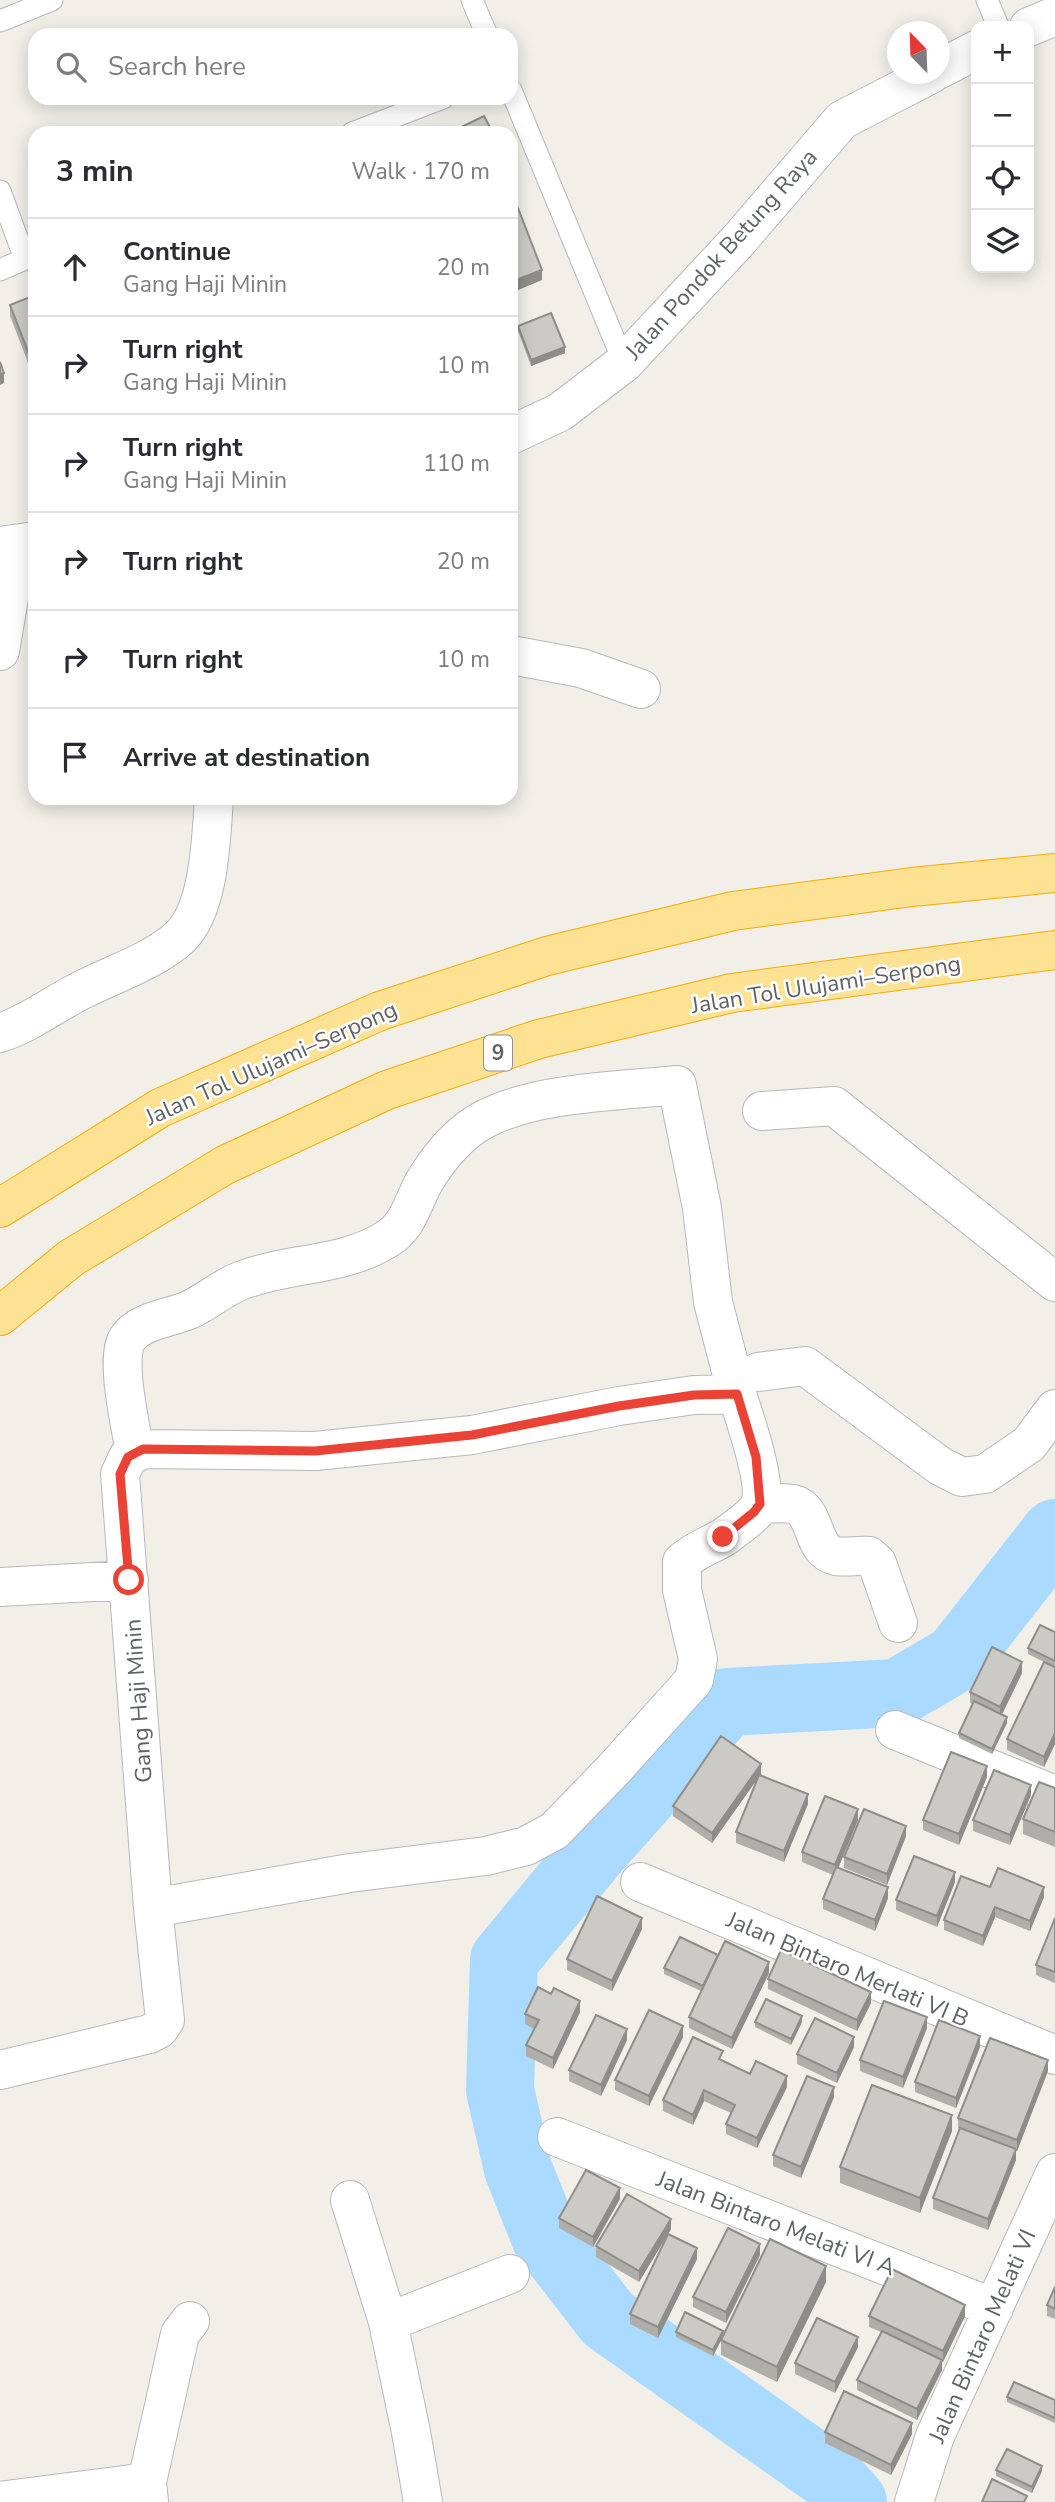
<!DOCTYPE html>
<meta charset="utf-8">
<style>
:root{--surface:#fff;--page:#f7f7f7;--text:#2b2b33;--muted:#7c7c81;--line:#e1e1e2}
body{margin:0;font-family:"Nunito Sans",sans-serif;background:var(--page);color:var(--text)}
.controls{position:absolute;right:21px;top:21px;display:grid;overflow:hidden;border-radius:14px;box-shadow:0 4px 18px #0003}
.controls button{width:63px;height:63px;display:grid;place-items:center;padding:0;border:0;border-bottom:2px solid var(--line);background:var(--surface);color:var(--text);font:35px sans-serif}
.compass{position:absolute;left:887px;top:21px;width:63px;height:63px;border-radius:50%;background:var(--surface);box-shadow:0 4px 18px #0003;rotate:337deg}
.stop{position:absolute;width:21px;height:21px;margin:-16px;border:5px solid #ea4335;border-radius:50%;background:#fff}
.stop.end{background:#ea4335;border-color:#fff;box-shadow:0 2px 7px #0008}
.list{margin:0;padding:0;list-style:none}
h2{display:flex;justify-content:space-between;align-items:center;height:91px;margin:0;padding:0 28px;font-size:30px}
h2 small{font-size:23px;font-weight:400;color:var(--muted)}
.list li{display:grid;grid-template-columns:46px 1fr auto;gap:21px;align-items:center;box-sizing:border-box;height:98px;padding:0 28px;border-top:2px solid var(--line)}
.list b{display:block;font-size:26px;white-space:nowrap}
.list p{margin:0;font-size:23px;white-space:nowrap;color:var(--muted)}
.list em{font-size:23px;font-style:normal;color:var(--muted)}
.icon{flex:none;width:38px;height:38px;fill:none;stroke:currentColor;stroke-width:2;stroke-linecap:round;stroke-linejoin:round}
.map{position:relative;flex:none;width:1055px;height:2502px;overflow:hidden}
.search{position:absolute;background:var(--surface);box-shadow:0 4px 18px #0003;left:28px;top:28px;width:490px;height:77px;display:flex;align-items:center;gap:18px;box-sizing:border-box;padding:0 24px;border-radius:21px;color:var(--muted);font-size:26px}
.panel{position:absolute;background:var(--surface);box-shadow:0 4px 18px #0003;left:28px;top:126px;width:490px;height:679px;border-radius:21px}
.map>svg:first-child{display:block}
</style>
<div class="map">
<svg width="1055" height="2502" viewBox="0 0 1055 2502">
<rect width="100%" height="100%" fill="#f1efe8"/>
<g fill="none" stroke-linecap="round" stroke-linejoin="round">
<!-- river -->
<path stroke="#aadaff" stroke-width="68" d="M853,2502L831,2477L608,2319L546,2239L518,2169L500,2090L504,1960L594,1851L727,1702L897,1693L957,1658L1055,1533"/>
<!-- service casing -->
<g stroke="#b5b8bc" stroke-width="23">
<path id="service" d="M472,0L487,35
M987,0L998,26
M0,21L52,0
M511,90L624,363
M352,133L443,98
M0,191L25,259L35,255
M0,270L25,259"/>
</g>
<!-- minor casing -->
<g stroke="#b5b8bc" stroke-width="40">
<path id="minor" d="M0,651L18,544
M511,655L581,668L641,689
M0,1033C31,1023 56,1002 86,988C114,974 157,959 180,937C210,908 211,838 214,798
M762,1111L834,1106L1055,1282
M758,1372L805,1366L940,1466L962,1477L985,1474L1029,1444L1055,1409
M760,1504C770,1504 783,1502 793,1504C818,1510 810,1551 836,1556C847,1558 858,1555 869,1556L877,1563L898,1623
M0,1587L129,1580
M895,1730L1055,1795
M640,1882L1055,2055
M153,1908L350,1873L486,1856L526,1846L554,1831L614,1769L694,1680L698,1659L682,1590V1562C695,1550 709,1546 724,1537C732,1531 757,1514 760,1505C768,1483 744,1417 737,1394
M0,2070L149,2034L159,2029L165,2020L153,1908L120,1474L128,1457L143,1449L315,1451L472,1435L619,1406L694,1395L737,1394L713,1302L702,1208L677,1085C620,1091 537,1092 485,1119C458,1133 439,1157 424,1182C413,1202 408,1227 387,1239C343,1267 288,1262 240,1281C222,1288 207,1302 189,1310C170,1318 141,1320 128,1338C114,1355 131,1429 135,1452
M557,2137L994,2308
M350,2200L388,2322L510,2274
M388,2322L411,2432L423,2502
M0,2501L147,2482
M149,2502L147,2482L180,2334L190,2321
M914,2502L935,2436L1055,2173"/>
</g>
<!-- secondary casing -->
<g stroke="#b6babf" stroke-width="40">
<path id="secondary" d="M1029,27L1055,16
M940,69L976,50
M511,435L560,412L624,363L737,242L842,120L931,74
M0,546L35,541"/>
</g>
<!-- motorway casing -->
<g stroke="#f9ab00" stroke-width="40">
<path id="motorway" d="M0,1208L160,1108L380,1011L547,956L733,911L912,887L1055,873
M0,1316L71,1258L225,1165L387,1090L539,1039L732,993L1055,950"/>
</g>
<!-- service -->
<use href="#service" stroke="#fff" stroke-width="21"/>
<!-- minor -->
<use href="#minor" stroke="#fff" stroke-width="38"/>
<!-- secondary -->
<use href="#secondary" stroke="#fff" stroke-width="38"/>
<!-- motorway -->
<use href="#motorway" stroke="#fde293" stroke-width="38"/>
</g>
<!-- wall -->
<path fill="#afaea9" d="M35,295L29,365L10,316V305Z
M518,326L565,353L531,366L518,331Z
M1055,1632V1744L1044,1767L1007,1750V1739L1044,1662L1028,1654V1648Z
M1022,1673L1002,1715L1007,1723L992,1754L959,1738V1733L972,1704L970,1703V1692Z
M761,1774L808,1804L784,1862L736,1843V1832L757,1779L712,1843L673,1816V1806Z
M987,1777L959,1845L923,1830V1820Z
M1055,1788V1847L1023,1834V1819Z
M1031,1795L1010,1845L973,1831V1820Z
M858,1820L838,1868L888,1898L875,1931L823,1909V1899L833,1875L802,1862V1852Z
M906,1836L887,1885L844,1868V1857Z
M955,1882L937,1927L896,1910V1900Z
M990,1887L1044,1897L1030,1931L995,1917L983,1946L944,1930V1920Z
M1055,1918V1983L1036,1975V1965Z
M642,1929L612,1991L567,1970V1959Z
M718,1955L769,1973L732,2049L689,2028V2017L701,1991L664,1974V1968Z
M768,1979L871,2003L857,2031L768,1989Z
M580,2012L553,2069L526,2056V2045L534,2029L525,2024V2014Z
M755,2022H802L791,2045L755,2027Z
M927,2028L903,2088L860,2071V2060Z
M683,2037L649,2106L615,2090V2080Z
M627,2040L601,2096L569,2081V2070Z
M854,2047L837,2083L797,2064V2054Z
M980,2047L956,2108L915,2092V2082Z
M723,2061L750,2074L787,2087L757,2148L726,2134V2124L731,2113L704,2101L693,2125L663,2111V2100Z
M1048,2071L1017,2151H1016V2160L988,2230L933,2209V2198L960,2129L958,2128V2118Z
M834,2097L801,2178L773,2166V2155Z
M952,2131L920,2213L840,2183V2167Z
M620,2199L593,2247L559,2228V2218Z
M671,2229L639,2282L596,2257V2246Z
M760,2255L726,2323L693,2307V2297Z
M697,2259L658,2338L630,2324V2314Z
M826,2282L777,2382L721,2355V2341L713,2356L676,2337V2332L723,2335Z
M1055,2287V2319L1047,2316V2305Z
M869,2316H965L943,2362H942V2370L917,2420L857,2390V2380L881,2332L869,2327Z
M858,2347L835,2393L795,2374V2363Z
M1007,2397L1055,2400V2423L1007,2402Z
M825,2432L912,2434L891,2475L825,2443Z
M996,2470L1042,2471L1032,2493L996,2476Z"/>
<!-- shaded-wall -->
<path fill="#8f8d8a" d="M516,183V194L511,197V186Z
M542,270V280L511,293V282Z
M565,347V353L531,366V360Z
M35,352V362L29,365V354Z
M4,373V383L0,385V374Z
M1022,1662V1673L1000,1718V1707Z
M1007,1717V1723L992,1754V1749Z
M1055,1733V1744L1044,1767V1757Z
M761,1764V1774L712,1843V1833Z
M987,1766V1777L959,1845V1834Z
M1031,1785V1795L1010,1845V1835Z
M808,1794V1804L784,1862V1851Z
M858,1809V1820L835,1876V1865Z
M906,1826V1836L887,1885V1874Z
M955,1872V1882L937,1927V1916Z
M888,1887V1898L875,1931V1920Z
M1044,1887V1897L1030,1931V1921Z
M995,1907V1917L983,1946V1936Z
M642,1918V1929L612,1991V1981Z
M769,1962V1973L732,2049V2038Z
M871,1992V2003L857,2031V2020Z
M580,2001V2012L553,2069V2058Z
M802,2016V2022L791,2045V2039Z
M927,2017V2028L903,2088V2077Z
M683,2026V2037L649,2106V2096Z
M627,2029V2040L601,2096V2085Z
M980,2036V2047L956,2108V2098Z
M854,2037V2047L837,2083V2073Z
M1048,2060V2071L1017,2151V2140Z
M787,2076V2087L757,2148V2138Z
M834,2087V2097L801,2178V2167Z
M704,2090V2101L693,2125V2115Z
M952,2115V2131L920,2213V2198Z
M1016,2149V2160L988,2230V2219Z
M620,2188V2199L593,2247V2237Z
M671,2219V2229L639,2282V2271Z
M760,2244V2255L726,2323V2312Z
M697,2248V2259L658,2338V2327Z
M826,2266V2282L777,2382V2367Z
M965,2305V2316L943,2362V2351Z
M723,2331V2336L713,2356V2350Z
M858,2337V2347L835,2393V2382Z
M942,2360V2370L917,2420V2409Z
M912,2423V2434L891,2475V2465Z
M1042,2466V2471L1032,2493V2487Z"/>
<!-- building -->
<path fill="#cccac5" stroke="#8f8d8a" stroke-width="2" d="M484,116L493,133H449Z
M511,172L516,183L511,186Z
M518,208L542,270L511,282V211Z
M35,295V352L29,354L10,305Z
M551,313L565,347L531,360L518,326Z
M0,362L4,373L0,374Z
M1040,1625L1055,1632V1661L1028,1648Z
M992,1647L1022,1662L1000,1707L970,1692Z
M1044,1662L1055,1667V1733L1044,1757L1007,1739Z
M974,1701L1007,1717L992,1749L959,1733Z
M721,1736L761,1764L712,1833L673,1806Z
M951,1752L987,1766L959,1834L923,1820Z
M994,1770L1031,1785L1010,1835L973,1820Z
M759,1775L808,1794L784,1851L736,1832Z
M1039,1782L1055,1788V1832L1023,1819Z
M825,1796L858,1809L835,1865L802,1852Z
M864,1809L906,1826L887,1874L844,1857Z
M914,1856L955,1872L937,1916L896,1900Z
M836,1867L888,1887L875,1920L823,1899Z
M998,1868L1044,1887L1030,1921L995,1907L983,1936L944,1920L961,1876L990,1887Z
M597,1896L642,1918L612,1981L567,1959Z
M1055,1918V1972L1036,1965Z
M680,1937L718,1955L703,1986L664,1968Z
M725,1941L769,1962L732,2038L689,2017Z
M781,1950L871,1992L857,2020L768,1979Z
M538,1987L551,1994L554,1988L580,2001L553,2058L526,2045L539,2020L525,2014Z
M766,1999L802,2016L791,2039L755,2022Z
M884,2001L927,2017L903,2077L860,2060Z
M649,2010L683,2026L649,2096L615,2080Z
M596,2015L627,2029L601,2085L569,2070Z
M815,2018L854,2037L837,2073L797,2054Z
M939,2020L980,2036L956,2098L915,2082Z
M693,2037L723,2051L719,2059L750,2074L756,2061L787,2076L757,2138L726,2124L735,2105L704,2090L693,2115L663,2100Z
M990,2038L1048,2060L1017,2140L958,2118Z
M807,2076L834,2087L801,2167L773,2155Z
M872,2085L952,2115L920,2198L840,2167Z
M960,2128L1016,2149L988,2219L933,2198Z
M586,2170L620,2188L593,2237L559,2218Z
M627,2194L671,2219L639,2271L596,2246Z
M728,2228L760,2244L726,2312L693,2297Z
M668,2234L697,2248L658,2327L630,2314Z
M770,2239L826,2266L777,2367L721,2340Z
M892,2269L965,2305L943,2351L869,2316Z
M1055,2287V2309L1047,2305Z
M685,2312L723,2331L713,2350L676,2332Z
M817,2318L858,2337L835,2382L795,2363Z
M882,2331L942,2360L917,2409L857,2380Z
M1014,2382L1055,2400V2418L1007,2397Z
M844,2391L912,2423L891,2465L825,2432Z
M1007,2449L1042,2466L1032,2487L996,2470Z
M992,2479L1027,2496L1024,2502H982Z"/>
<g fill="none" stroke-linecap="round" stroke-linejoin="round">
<!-- route -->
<path stroke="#ea4335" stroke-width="9" d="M129,1580L120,1474L128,1457L143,1449L315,1451L472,1435L619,1406L694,1395L737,1394L756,1457L760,1504L754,1512L723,1537"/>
</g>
<g text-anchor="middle" stroke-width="5" stroke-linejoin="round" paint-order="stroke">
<!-- shield labels -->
<rect fill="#fff" stroke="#8f9295" stroke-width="2" x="484" y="1035.5" width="28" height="35" rx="5"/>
<g font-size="21" font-weight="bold" fill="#5f6368">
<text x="498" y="1060">9</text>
</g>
<!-- street labels -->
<g font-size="23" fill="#5f6368" stroke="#fff">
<text transform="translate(721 254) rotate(-48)" y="8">Jalan Pondok Betung Raya</text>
<text transform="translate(826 984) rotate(-9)" y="8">Jalan Tol Ulujami–Serpong</text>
<text transform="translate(271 1063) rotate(-24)" y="8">Jalan Tol Ulujami–Serpong</text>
<text transform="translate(138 1701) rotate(-94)" y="8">Gang Haji Minin</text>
<text transform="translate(848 1969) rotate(23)" y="8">Jalan Bintaro Merlati VI B</text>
<text transform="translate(776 2223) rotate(21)" y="8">Jalan Bintaro Melati VI A</text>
<text transform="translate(982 2336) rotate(-66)" y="8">Jalan Bintaro Melati VI</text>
</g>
</g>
</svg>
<div class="controls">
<button>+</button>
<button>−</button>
<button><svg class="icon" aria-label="locate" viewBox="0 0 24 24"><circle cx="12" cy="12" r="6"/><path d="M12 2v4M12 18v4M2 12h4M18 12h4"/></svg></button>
<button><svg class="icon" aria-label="layers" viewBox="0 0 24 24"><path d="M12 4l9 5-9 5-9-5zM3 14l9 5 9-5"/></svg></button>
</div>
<svg class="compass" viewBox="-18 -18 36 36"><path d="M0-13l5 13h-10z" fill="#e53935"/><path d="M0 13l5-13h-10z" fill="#7c7c81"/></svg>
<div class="stop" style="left:129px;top:1580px"></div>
<div class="stop end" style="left:723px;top:1537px"></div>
<div class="search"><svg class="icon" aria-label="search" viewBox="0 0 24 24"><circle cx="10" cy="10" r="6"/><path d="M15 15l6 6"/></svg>Search here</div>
<section class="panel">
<h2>3 min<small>Walk · 170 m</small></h2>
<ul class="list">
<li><svg class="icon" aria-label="ahead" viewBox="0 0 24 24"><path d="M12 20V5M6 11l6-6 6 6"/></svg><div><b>Continue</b><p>Gang Haji Minin</p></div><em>20 m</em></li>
<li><svg class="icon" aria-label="right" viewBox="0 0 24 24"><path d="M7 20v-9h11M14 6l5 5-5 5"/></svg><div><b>Turn right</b><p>Gang Haji Minin</p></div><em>10 m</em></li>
<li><svg class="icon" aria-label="right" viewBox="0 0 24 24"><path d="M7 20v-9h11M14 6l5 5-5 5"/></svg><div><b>Turn right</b><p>Gang Haji Minin</p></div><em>110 m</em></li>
<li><svg class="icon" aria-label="right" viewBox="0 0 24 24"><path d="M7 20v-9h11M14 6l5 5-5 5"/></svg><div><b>Turn right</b></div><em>20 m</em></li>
<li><svg class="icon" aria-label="right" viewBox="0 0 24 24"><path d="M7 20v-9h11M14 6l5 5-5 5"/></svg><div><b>Turn right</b></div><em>10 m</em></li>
<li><svg class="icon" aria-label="arrive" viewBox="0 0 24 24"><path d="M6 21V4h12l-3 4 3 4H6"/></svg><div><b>Arrive at destination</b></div></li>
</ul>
</section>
</div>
